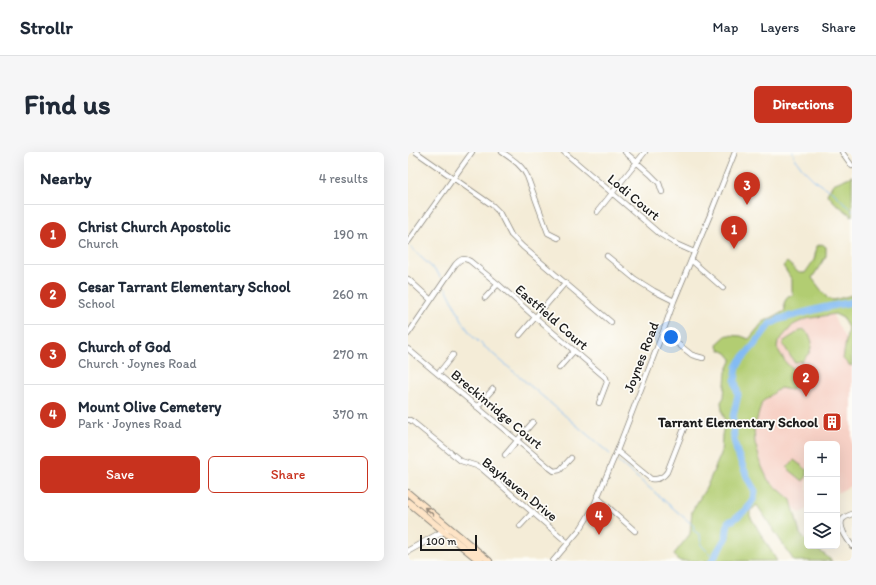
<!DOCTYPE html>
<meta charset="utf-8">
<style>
:root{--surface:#fff;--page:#f6f6f7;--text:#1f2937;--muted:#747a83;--line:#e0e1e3;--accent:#c8321e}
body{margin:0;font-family:Itim,sans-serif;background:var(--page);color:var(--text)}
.controls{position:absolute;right:12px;bottom:12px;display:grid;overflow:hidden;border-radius:6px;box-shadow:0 4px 16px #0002}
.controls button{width:36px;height:36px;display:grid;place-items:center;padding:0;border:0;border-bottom:1px solid var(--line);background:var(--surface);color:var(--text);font:20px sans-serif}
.scale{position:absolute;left:12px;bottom:10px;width:57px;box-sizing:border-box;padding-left:4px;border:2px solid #1c1c1c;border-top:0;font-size:11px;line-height:14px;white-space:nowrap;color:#1c1c1c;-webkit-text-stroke:3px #fdfcf7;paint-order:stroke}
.you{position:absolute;left:263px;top:185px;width:14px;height:14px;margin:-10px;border:3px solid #fff;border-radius:50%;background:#1a73e8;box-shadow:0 0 0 6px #1a73e833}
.badge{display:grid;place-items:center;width:26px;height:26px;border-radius:50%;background:var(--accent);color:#fff;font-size:13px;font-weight:700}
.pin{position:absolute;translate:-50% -33px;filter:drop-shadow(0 1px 2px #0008)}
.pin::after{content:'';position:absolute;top:21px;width:14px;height:12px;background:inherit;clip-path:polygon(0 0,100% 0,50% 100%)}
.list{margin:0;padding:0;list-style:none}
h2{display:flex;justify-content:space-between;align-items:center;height:52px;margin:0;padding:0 16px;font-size:17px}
h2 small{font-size:13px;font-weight:400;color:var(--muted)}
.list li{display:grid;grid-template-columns:26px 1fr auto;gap:12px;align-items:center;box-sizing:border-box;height:60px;padding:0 16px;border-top:1px solid var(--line)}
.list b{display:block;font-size:15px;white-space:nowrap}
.list p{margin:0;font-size:13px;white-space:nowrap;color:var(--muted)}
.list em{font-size:13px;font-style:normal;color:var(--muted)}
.actions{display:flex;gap:8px;padding:12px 16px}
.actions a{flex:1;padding:9px 0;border:1px solid var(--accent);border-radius:6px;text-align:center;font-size:14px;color:var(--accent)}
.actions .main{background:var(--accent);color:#fff}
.icon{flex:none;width:22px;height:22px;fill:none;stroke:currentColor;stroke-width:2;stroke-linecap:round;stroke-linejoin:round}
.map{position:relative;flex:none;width:444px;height:409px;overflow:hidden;border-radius:6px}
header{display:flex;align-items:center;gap:24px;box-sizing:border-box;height:56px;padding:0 20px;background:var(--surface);border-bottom:1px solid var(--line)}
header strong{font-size:19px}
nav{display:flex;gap:22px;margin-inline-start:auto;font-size:14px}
.intro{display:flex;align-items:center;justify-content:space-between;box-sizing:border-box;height:96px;padding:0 24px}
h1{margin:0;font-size:28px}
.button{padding:10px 18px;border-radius:6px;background:var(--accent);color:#fff;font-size:14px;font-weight:700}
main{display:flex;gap:24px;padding:0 24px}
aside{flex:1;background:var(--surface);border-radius:6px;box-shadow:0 4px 16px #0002}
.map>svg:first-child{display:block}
</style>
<header>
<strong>Strollr</strong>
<nav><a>Map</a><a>Layers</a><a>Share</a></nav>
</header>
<div class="intro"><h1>Find us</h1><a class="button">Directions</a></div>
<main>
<aside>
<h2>Nearby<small>4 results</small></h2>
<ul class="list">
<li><span class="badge">1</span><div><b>Christ Church Apostolic</b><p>Church</p></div><em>190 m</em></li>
<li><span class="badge">2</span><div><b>Cesar Tarrant Elementary School</b><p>School</p></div><em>260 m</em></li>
<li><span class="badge">3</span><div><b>Church of God</b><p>Church · Joynes Road</p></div><em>270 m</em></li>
<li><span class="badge">4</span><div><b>Mount Olive Cemetery</b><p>Park · Joynes Road</p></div><em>370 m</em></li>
</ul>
<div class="actions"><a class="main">Save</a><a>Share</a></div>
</aside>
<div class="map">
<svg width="444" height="409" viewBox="0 0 444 409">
<rect width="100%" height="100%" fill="#fdfcf7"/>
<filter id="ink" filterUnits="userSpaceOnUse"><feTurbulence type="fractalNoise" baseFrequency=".025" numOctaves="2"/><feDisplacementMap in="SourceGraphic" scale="8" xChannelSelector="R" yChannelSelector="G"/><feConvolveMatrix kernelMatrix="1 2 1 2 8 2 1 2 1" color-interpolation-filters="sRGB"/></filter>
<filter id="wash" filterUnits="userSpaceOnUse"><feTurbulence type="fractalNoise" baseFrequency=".012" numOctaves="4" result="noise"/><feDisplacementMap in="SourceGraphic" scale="16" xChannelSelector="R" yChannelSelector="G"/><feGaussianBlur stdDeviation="0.9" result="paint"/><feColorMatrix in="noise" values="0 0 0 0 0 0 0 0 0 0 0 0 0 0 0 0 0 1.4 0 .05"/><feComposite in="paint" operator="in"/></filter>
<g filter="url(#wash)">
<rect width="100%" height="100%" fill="#f4ecd7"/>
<!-- built -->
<path fill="#f7d1c6" d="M424,162L444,199V333L429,341V292H399V357L392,361L361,335L341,291L369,174Z"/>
<!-- green -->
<path fill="#b2cd72" stroke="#677447" d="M444,24V64L427,51L419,42L425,32Z
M414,92L418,95V104L404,126L420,147L426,148L444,143V214L441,213L435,207L440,176L435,166L427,162L398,167L385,173L370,190L369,196L378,211L395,226L383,238L372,236L354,250L346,277L347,291L354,315L360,328L383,348L392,382L399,389V394C408,394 417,403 424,409H386L349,353L342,359V364L369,409H272L269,407L266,402L282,382L284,359L298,336L313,302L314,283L317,269L314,258L313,250L316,245L318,220L324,207L319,201L311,197L309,192L319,183L333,184L341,187L355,170L375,160L377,158L376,151L380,144L386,143L384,140V128L375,114L379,110L391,121H397L406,108L409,94Z
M395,177L401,182L404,190L402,200L394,209L386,210L375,192L376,189Z
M386,308L399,318V324L395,329L379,316Z"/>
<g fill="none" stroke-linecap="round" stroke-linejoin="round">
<!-- stream -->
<path stroke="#83bbf3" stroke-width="1" d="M385,0L387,6L394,16L406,28L426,41L444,58
M3,96L30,121L32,125
M38,136L56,172L64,184L202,302
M210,309L286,374L285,378L292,383L293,393L306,406"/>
<!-- river -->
<path stroke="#83bbf3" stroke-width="7" d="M304,409L318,385L320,370L325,368L340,356L346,346L347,339L340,327L329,300L326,288L325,265L330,243L327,229L329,215L333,208L346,193L362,172L372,167L414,156L444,150"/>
</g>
</g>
<g filter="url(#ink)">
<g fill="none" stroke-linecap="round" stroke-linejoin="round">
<!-- minor casing -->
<g stroke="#88847a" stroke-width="6">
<path id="minor" d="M8,0L84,53L91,60L103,83L115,95L203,170
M94,0C104,7 114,13 119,24L140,81L150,86
M156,0L252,82L268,92L286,100
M217,0L242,22L251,31L254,40
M434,0L444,14
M189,60L237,0
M0,90L64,0
M199,104L227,127L246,139L266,149
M283,108L315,136
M0,127L23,148
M77,146L90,132
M255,180L284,203L295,206
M0,182L47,113C52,107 56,105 62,109L90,132L128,166L198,226L199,230L191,251
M112,183L157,131
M0,197L142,316L146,319L152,318L163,306
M151,216L166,199
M30,222L45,203
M69,255L85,237
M0,268H2L5,270L53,309L72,315L160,391
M209,299L243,327C250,328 255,326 259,320L277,274
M97,303L125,270
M189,345L227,379
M444,362C441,363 437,365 435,367C429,374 440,388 444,394
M112,374L125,360
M145,409L173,376L184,358L209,299L255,180L266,149L302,63L327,0"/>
</g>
<!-- tertiary casing -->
<g stroke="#88847a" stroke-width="7">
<path id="tertiary" d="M0,399L38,378"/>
</g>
<!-- secondary casing -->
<g stroke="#88847a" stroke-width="8">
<path id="secondary" d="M0,341L81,409
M0,350L72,409"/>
</g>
<!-- minor -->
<use href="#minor" stroke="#fff" stroke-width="4.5"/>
<!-- tertiary -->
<use href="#tertiary" stroke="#fff" stroke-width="5.5"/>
<!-- secondary -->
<use href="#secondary" stroke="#fee4c6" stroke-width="6"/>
</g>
<!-- one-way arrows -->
<defs><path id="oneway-shaft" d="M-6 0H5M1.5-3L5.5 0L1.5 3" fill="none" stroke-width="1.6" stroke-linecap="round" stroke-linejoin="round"/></defs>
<use stroke="#988a7a" href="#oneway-shaft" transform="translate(21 359) rotate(-140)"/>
</g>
<!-- icons -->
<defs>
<g id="building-square" transform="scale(1)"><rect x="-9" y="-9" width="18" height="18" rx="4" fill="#c8321e" stroke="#fdfcf7"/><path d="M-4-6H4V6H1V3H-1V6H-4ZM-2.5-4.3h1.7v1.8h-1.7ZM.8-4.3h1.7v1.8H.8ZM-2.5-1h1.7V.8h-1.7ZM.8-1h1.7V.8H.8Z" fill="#fff"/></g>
</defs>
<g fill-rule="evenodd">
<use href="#building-square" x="424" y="270"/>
</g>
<g text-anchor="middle" stroke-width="3.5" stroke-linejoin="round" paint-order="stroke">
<!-- street labels -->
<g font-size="14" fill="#1c1c1c" stroke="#fdfcf7">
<text transform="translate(226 45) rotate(40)" y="5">Lodi Court</text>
<text transform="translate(144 165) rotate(41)" y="5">Eastfield Court</text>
<text transform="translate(233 205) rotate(-69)" y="5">Joynes Road</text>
<text transform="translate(89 257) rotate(40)" y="5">Breckinridge Court</text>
<text transform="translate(112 337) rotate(39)" y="5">Bayhaven Drive</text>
</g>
<!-- poi labels -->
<g font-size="14" font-weight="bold" fill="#1c1c1c" stroke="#fdfcf7" text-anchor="end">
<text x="410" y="275">Tarrant Elementary School</text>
</g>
</g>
</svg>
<div class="controls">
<button>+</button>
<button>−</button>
<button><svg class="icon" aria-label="layers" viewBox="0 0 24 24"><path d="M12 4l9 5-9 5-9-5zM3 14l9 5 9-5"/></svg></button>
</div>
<div class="scale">100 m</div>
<div class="you"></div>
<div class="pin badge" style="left:326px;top:97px">1</div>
<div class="pin badge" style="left:398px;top:245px">2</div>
<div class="pin badge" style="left:339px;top:53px">3</div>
<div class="pin badge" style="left:191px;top:383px">4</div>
</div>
</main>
